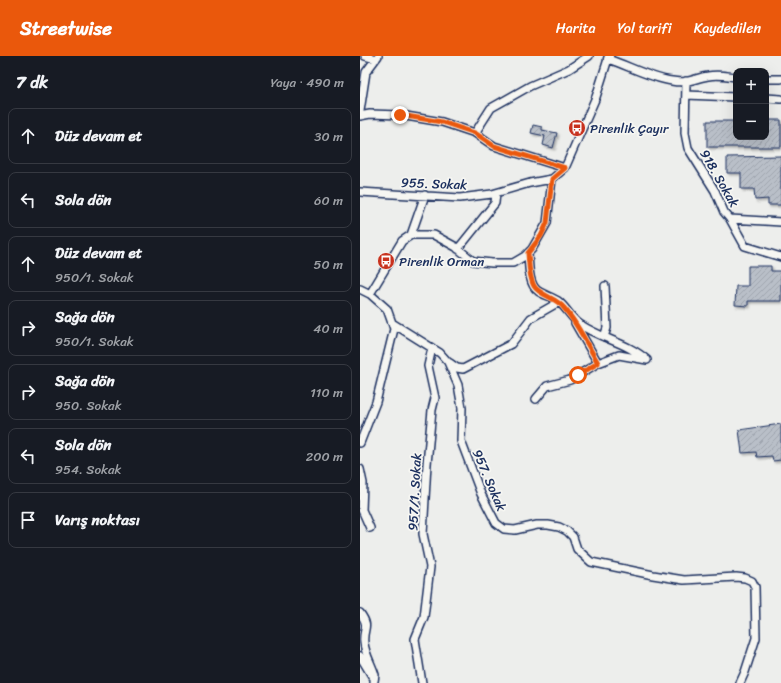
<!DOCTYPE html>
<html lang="tr">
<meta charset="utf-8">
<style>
:root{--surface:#171b24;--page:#20242c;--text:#f1f3f6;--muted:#9ea1a6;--line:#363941;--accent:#ea580c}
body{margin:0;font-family:Sriracha,sans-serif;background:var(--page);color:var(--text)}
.controls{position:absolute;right:12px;top:12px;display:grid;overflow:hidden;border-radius:8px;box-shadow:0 4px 16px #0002}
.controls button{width:36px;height:36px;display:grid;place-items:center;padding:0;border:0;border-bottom:1px solid var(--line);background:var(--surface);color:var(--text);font:20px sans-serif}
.stop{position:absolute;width:12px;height:12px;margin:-9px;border:3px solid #ea580c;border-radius:50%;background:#fff}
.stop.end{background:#ea580c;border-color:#fff;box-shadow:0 1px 4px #0008}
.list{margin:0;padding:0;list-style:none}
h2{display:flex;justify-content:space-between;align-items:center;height:52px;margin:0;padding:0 16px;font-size:17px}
h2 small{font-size:13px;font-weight:400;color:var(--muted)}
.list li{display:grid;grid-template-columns:26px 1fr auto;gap:12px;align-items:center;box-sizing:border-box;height:56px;margin:0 8px 8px;padding:0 8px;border:1px solid var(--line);border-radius:8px}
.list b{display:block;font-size:15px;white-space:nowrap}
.list p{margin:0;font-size:13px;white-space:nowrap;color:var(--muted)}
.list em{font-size:13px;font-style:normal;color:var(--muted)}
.icon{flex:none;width:22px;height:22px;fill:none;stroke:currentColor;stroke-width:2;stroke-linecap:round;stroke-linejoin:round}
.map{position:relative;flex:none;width:421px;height:627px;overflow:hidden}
header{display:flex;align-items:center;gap:24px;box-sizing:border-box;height:56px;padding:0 20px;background:var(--accent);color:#fff}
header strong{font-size:19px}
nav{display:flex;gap:22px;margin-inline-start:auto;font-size:14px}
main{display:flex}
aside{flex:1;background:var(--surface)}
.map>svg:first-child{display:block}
</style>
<header>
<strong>Streetwise</strong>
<nav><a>Harita</a><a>Yol tarifi</a><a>Kaydedilen</a></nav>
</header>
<main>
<aside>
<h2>7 dk<small>Yaya · 490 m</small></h2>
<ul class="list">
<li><svg class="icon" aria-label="ahead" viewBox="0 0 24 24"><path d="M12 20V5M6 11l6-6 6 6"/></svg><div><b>Düz devam et</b></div><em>30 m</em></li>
<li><svg class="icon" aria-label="left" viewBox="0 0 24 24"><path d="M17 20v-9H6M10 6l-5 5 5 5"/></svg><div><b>Sola dön</b></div><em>60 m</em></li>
<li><svg class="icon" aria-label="ahead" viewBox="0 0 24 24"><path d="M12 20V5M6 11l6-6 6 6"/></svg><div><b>Düz devam et</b><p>950/1. Sokak</p></div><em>50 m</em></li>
<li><svg class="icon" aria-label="right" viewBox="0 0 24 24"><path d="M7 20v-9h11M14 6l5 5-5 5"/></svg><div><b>Sağa dön</b><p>950/1. Sokak</p></div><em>40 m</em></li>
<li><svg class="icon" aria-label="right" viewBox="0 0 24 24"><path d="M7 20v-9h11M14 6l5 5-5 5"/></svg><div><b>Sağa dön</b><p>950. Sokak</p></div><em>110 m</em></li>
<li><svg class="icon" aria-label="left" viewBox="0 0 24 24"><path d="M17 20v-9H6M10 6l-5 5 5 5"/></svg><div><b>Sola dön</b><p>954. Sokak</p></div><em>200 m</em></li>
<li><svg class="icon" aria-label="arrive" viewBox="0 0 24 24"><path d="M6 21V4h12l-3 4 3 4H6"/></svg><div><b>Varış noktası</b></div></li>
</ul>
</aside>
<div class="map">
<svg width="421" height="627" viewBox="0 0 421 627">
<defs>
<pattern id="building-hatch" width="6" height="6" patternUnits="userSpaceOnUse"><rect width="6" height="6" fill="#b9bfc8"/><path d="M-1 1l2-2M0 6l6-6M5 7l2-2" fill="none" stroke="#9ea4ae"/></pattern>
<filter id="shadow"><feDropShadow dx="2" dy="2" stdDeviation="1" flood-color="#0004"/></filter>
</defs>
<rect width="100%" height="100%" fill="#edeeec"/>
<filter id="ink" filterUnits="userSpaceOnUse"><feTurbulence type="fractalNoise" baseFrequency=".025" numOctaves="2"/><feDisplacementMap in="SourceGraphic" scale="8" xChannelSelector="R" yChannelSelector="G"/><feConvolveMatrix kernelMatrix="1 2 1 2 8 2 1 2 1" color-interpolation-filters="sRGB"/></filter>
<g filter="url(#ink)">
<!-- building -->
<path fill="url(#building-hatch)" stroke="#1b2f5e" filter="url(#shadow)" d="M406,64H421V91H347V65H376V81H406Z
M173,69L182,71V74L197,77L193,92L183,89L185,80L171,77Z
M421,100V149H408V143L395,144L394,133H381V117H367V101Z
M388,210H411V215H421V245H388V250L375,249L376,230H388Z
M421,368V404L413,405L412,400L397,401L396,396L382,397L379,374Z"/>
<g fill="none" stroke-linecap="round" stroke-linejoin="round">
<!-- minor casing -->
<g stroke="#1b2f5e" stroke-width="10">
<path id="minor" d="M5,0L16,3
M406,23H421
M326,25L325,77L328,92L355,135L364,156L370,163L385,190L421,201
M326,39L376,41
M406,42L421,43
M0,55L6,16L18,0
M0,60L10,58L40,59L82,66L115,77L134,90L205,112
M115,77L131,52L170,30L209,13L229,0
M0,136L100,142L132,138L170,127L192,123
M370,163L421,166
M51,179L65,139
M98,193L135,147L136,137
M168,197C169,208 168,228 178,235C184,239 192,241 198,245C207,252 211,263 221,269C242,283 268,287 287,304
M0,233L10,238L42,185L51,179H74L96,191L113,205L132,207H153L165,200L172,193L187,167L192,123L205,112L236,41L248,3C269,10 290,22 312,25C327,28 335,22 348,20C358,18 367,20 376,21
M10,238L27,253L32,267L80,297L88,306L98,329L102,352L101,385L121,438L136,467L144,473L155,474L177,469H188L199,471L207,475L213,481L217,493L231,506L293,519L324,524L376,521L385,522L392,525L395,531L396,582L385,616L380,627
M215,267L238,307
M244,281L247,272L245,230
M90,307L97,312L103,313L151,288L171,262L199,246
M176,343L187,330L210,324L238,307L259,299L287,304
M0,387L16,346L34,273L32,267
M0,413L3,427L2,454L10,472
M0,557C11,572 2,572 4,587C5,598 12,609 15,619L14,625
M0,600L12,620
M62,627L55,583L64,561L70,511L63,478L67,408L72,354L75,342L68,310L72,292"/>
</g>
<!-- tertiary casing -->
<g stroke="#1b2f5e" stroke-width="11">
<path id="tertiary" d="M248,3L249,0"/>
</g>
<!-- minor -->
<use href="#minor" stroke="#f6f6f2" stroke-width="7"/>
<!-- tertiary -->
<use href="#tertiary" stroke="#f6f6f2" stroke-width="8"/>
</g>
</g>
<g fill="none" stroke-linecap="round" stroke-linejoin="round" filter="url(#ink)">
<!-- route -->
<path stroke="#ea580c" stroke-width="5" d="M40,59L82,66L115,77L134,90L205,112L192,123L187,167L181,180L168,197C169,208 169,221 174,230C179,239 197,242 204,252C218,268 227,288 238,307L218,319"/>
</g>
<!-- icons -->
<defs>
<g id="bus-disc" transform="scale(0.9)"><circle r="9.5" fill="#c8321e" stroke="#f6f6f2"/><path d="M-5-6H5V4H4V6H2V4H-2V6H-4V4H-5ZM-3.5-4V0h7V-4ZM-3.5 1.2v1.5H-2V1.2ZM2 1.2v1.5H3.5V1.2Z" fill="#fff"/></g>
</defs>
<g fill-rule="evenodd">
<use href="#bus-disc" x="217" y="72"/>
<use href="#bus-disc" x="26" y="205"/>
</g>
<g text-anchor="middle" stroke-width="3.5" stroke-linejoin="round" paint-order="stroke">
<!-- poi labels -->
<g font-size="13" fill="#1b2f5e" stroke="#f6f6f2" text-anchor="start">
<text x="230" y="77">Pirenlik Çayır</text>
<text x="39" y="210">Pirenlik Orman</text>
</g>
<!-- street labels -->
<g font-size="13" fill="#1b2f5e" stroke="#f6f6f2">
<text transform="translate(360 122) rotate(60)" y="5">918. Sokak</text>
<text transform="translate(74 127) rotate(2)" y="5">955. Sokak</text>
<text transform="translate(130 424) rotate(67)" y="5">957. Sokak</text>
<text transform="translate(54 436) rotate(-87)" y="5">957/1. Sokak</text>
</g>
</g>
</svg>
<div class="controls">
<button>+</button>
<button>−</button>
</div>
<div class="stop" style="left:218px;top:319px"></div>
<div class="stop end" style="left:40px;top:59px"></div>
</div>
</main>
